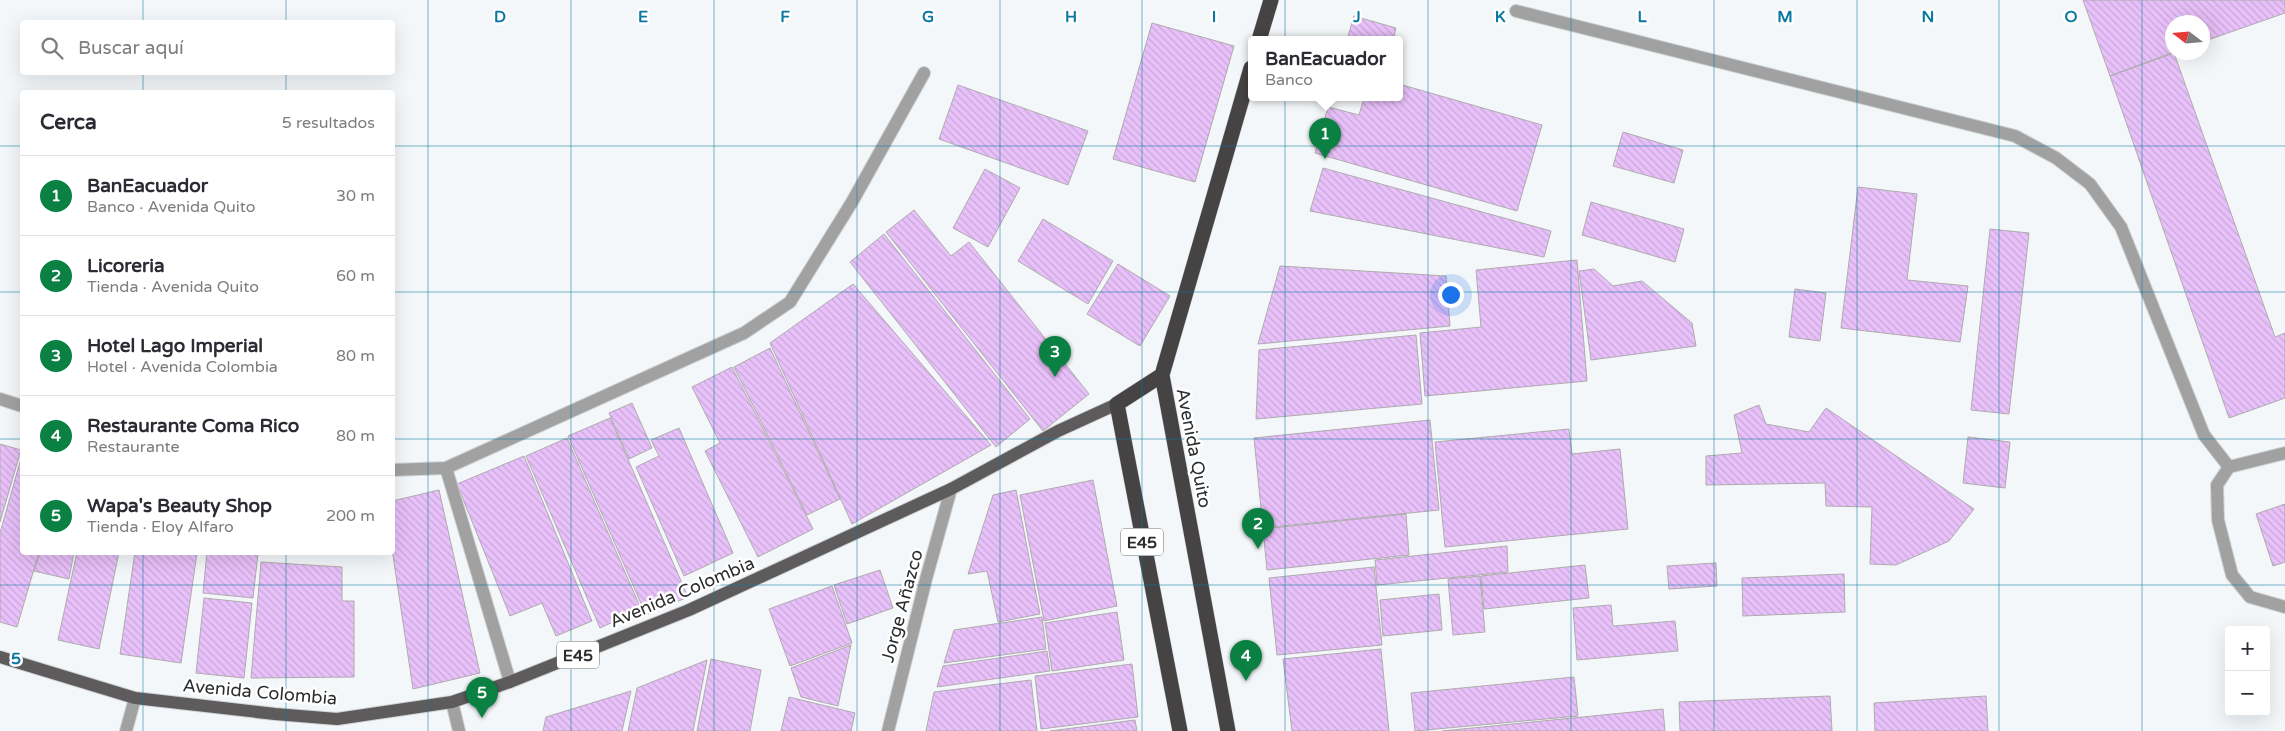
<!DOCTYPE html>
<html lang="es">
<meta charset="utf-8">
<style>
:root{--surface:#fff;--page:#f2f2f3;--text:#2b2b33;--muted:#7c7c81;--line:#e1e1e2;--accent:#0b8043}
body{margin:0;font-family:"Varela Round",sans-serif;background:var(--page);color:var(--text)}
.controls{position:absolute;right:15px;bottom:15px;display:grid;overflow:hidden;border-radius:5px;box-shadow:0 5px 20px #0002}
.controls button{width:45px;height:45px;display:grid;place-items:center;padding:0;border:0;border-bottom:1px solid var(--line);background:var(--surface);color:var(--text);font:25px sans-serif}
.compass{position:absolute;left:2165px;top:15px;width:45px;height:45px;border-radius:50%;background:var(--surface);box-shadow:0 5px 20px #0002;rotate:286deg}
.you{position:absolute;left:1450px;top:294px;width:18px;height:18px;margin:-12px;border:4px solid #fff;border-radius:50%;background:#1a73e8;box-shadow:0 0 0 8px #1a73e833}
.badge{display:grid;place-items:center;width:32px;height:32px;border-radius:50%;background:var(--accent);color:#fff;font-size:16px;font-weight:700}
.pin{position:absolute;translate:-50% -41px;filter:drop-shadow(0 1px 2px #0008)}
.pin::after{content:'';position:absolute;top:26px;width:18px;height:15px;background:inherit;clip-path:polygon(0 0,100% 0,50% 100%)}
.popup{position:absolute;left:1248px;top:36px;width:155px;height:65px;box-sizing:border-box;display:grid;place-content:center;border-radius:5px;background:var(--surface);filter:drop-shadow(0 1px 4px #0005);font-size:16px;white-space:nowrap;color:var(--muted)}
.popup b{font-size:19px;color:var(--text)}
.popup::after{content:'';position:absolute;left:50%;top:100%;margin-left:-10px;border:10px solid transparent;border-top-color:var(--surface)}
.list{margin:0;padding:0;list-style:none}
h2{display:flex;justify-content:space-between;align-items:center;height:65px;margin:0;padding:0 20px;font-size:21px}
h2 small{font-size:16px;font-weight:400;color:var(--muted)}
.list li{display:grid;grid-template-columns:32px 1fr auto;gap:15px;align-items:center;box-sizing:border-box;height:80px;padding:0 20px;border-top:1px solid var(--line)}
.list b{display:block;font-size:19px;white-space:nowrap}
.list p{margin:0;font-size:16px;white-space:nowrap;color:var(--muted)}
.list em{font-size:16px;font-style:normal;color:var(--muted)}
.icon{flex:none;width:28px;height:28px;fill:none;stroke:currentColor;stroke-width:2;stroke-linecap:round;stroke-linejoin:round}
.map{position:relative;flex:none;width:2285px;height:731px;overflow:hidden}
.search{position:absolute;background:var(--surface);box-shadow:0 5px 20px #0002;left:20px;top:20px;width:375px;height:55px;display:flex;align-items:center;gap:12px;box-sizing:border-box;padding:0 18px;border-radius:5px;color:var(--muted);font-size:19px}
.panel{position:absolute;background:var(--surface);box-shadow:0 5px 20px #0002;left:20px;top:90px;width:375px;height:465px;border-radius:5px}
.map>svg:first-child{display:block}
</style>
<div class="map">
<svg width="2285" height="731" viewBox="0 0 2285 731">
<defs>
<pattern id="building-back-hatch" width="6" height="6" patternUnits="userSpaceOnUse" patternTransform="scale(1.25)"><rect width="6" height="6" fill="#e9c1fa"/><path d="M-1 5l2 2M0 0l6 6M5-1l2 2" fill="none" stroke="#c8a6d7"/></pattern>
</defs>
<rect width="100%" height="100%" fill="#f4f7f9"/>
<!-- building -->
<path fill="url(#building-back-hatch)" stroke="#aeabae" d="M2083,0H2285V13L2202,42V22H2172V52H2174L2110,76Z
M1354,16L1396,28L1393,40H1347Z
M1152,23L1234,46L1195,182L1113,159Z
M2174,53L2275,337L2285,333V398L2229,418L2110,76Z
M1399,84L1542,125L1517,211L1315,153L1328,107L1359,115L1364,98H1399Z
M958,85L1088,131L1068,185L939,139Z
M1623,132L1683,150L1674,183L1613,166Z
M1323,168L1551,231L1544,257L1310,211Z
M985,169L1020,188L988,247L953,228Z
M1858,187L1917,194L1907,280L1968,286L1960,342L1841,328Z
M1591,202L1684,229L1675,262L1582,235Z
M914,210L951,256L969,242L1089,394L1043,431L886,232Z
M1043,219L1113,261L1088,304L1018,261Z
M1990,229L2029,233L2009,414L1971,410Z
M884,234L1030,419L996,447L850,262Z
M1577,260L1587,381L1425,396L1420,333L1481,327L1476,270Z
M1118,264L1170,296L1140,346L1087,314Z
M1280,266L1446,276L1450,326L1258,344Z
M1594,269L1613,286L1642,281L1692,323L1696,346L1591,360L1579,271Z
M853,284L991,445L852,524L770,343Z
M1795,289L1826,293L1820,341L1789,337Z
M1416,335L1422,404L1256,419L1259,350Z
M770,348L840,499L807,515L734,367Z
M732,367L813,529L758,557L705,451L720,443L692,387Z
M632,403L652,448L629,459L609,413Z
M1759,405L1766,424L1809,432L1826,408L1974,509L1949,541L1896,565L1870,564L1872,507L1826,506L1825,483L1706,485V456L1742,453L1734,415Z
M610,418L688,597L646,615L568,436Z
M1430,420L1439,510L1263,528L1254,438Z
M679,428L733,553L684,576L636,467L659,456L651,440Z
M1569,429L1572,454L1620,449L1628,529L1445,547L1435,442Z
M1968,437L2010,442L2005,488L1963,483Z
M567,438L641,609L600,628L526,456Z
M0,444L21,450L0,522Z
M22,455V552H39L17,627L0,622V533Z
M524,456L592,621L556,636L542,603L510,616L457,484Z
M1093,480L1117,606L1044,621L1020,495Z
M439,490L480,673L413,689L392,549V501Z
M1016,490L1040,614L998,622L987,571L968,574L993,495Z
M2285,504V562L2273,566L2256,514Z
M1406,514L1409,555L1267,570L1263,529Z
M1507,546L1508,572L1377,585L1375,560Z
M40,552H74L69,579L34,571Z
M77,552H119L99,649L58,640Z
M135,552L197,553L181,663L120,654Z
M207,552L258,554L253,598L203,593Z
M261,562L342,567V601H354V677L251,678Z
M1716,563L1717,586L1669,589L1667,566Z
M1585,565L1589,598L1484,609L1481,576Z
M1374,567L1382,645L1277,655L1269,578Z
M880,570L893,608L847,624L834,585Z
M1844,574L1845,612L1743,616L1742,578Z
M1480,576L1485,632L1453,635L1448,579Z
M832,586L852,643L790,666L769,609Z
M1439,594L1442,630L1383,636L1380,600Z
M204,598L252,603L244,678L196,673Z
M1611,605L1613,626L1675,621L1678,651L1577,660L1573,608Z
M1117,612L1124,660L1052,671L1045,623Z
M1042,617L1046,649L944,663L954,630Z
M851,645L838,706L801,697L791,668Z
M1381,649L1389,731H1292L1283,659Z
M1047,651L1050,671L937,687L943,666Z
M711,659L761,670L750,731H697Z
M707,660L693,731H628L637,688Z
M1132,664L1138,717L1041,729L1035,676Z
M1574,677L1578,716L1415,731L1411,693Z
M1031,680L1037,731H926L934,692Z
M631,691L622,731H543L546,717Z
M1830,696L1832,731H1680L1679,702Z
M1986,696L1988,731H1875L1874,703Z
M789,697L855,713L851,731H781Z
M1663,709L1665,731H1442Z
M1135,720L1137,731H1050Z"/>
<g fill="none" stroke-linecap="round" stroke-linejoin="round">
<!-- lane casing -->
<g stroke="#d0d3d4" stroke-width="14">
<path id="lane" d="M1516,11L2015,136L2056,158L2090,184L2121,227L2204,435L2229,467
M2285,453L2229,467L2217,485L2218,520L2232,575L2250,597L2285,607"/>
</g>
<!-- street casing -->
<g stroke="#d0d3d4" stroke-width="14">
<path id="street" d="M0,399L22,406
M446,468L510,682
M392,470L446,468L744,333L790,302L852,202L924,73
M452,702L459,731
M126,731L135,698
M888,731L926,579L951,489"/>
</g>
<!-- primary casing -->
<g stroke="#d0d3d4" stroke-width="14">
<path id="primary" d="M0,657L135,698L275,714L337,719L452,702L510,682L689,610L951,489L1058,431L1117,404"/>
</g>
<!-- highway casing -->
<g stroke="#d0d3d4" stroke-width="16">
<path id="highway" d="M1259,40L1271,0
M1162,375L1117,404L1180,731
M1228,731L1162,375L1251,68"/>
</g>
<!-- lane -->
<use href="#lane" stroke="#a2a1a1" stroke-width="12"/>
<!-- street -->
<use href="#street" stroke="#a2a1a1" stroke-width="12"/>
<!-- primary -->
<use href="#primary" stroke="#5e5b5c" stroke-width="12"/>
<!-- highway -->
<use href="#highway" stroke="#464344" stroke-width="15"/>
</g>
<!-- grid -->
<path fill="none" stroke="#0a78a2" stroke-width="1" stroke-opacity="0.55" d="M143,0V22M286,0V22M428,0V731M571,0V731M714,0V731M857,0V731M1000,0V731M1142,0V731M1285,0V731M1428,0V731M1571,0V731M1714,0V731M1857,0V731M1999,0V731M2142,0V731M143,72V92M286,72V92M0,146H22M392,146H2285M0,292H22M392,292H2285M0,439H22M392,439H2285M143,552V731M286,552V731M0,585H2285"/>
<g text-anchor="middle" stroke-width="5" stroke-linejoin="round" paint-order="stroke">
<!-- shield labels -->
<g fill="#fff" stroke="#6b6c6d" stroke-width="1">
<rect x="1121" y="528.5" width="42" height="27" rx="4"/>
<rect x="557" y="641.5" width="42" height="27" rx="4"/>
</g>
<g font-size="16" font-weight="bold" fill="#2c2d2e">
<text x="1142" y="548">E45</text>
<text x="578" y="661">E45</text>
</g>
<!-- street labels -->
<g font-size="18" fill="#2c2d2e" stroke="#fff">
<text transform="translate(1194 448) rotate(79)" y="6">Avenida Quito</text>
<text transform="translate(682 592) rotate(-23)" y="6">Avenida Colombia</text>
<text transform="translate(902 606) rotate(-75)" y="6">Jorge Añazco</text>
<text transform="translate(260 692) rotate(5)" y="6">Avenida Colombia</text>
</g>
</g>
<g font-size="16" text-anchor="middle" font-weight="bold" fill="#0a78a2" stroke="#fff" stroke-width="5" stroke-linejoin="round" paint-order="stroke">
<text x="500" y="22">D</text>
<text x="643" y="22">E</text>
<text x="785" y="22">F</text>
<text x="928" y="22">G</text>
<text x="1071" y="22">H</text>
<text x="1214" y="22">I</text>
<text x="1357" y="22">J</text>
<text x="1500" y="22">K</text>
<text x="1642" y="22">L</text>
<text x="1785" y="22">M</text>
<text x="1928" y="22">N</text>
<text x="2071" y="22">O</text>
<text x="16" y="664">5</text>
</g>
</svg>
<div class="controls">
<button>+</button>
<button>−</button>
</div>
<svg class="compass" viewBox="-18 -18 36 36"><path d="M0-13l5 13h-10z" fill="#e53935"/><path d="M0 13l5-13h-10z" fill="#7c7c81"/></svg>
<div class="you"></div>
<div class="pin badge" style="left:1325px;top:159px">1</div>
<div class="popup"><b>BanEacuador</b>Banco</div>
<div class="pin badge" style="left:1258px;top:549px">2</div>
<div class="pin badge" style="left:1055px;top:377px">3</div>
<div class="pin badge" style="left:1246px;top:681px">4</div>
<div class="pin badge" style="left:482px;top:718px">5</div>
<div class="search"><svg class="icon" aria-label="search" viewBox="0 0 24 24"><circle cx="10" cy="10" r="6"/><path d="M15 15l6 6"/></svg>Buscar aquí</div>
<section class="panel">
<h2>Cerca<small>5 resultados</small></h2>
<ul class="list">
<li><span class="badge">1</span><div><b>BanEacuador</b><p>Banco · Avenida Quito</p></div><em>30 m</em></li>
<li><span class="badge">2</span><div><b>Licoreria</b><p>Tienda · Avenida Quito</p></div><em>60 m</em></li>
<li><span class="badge">3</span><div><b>Hotel Lago Imperial</b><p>Hotel · Avenida Colombia</p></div><em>80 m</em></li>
<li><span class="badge">4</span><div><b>Restaurante Coma Rico</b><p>Restaurante</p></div><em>80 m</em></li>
<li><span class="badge">5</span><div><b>Wapa's Beauty Shop</b><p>Tienda · Eloy Alfaro</p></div><em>200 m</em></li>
</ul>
</section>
</div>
